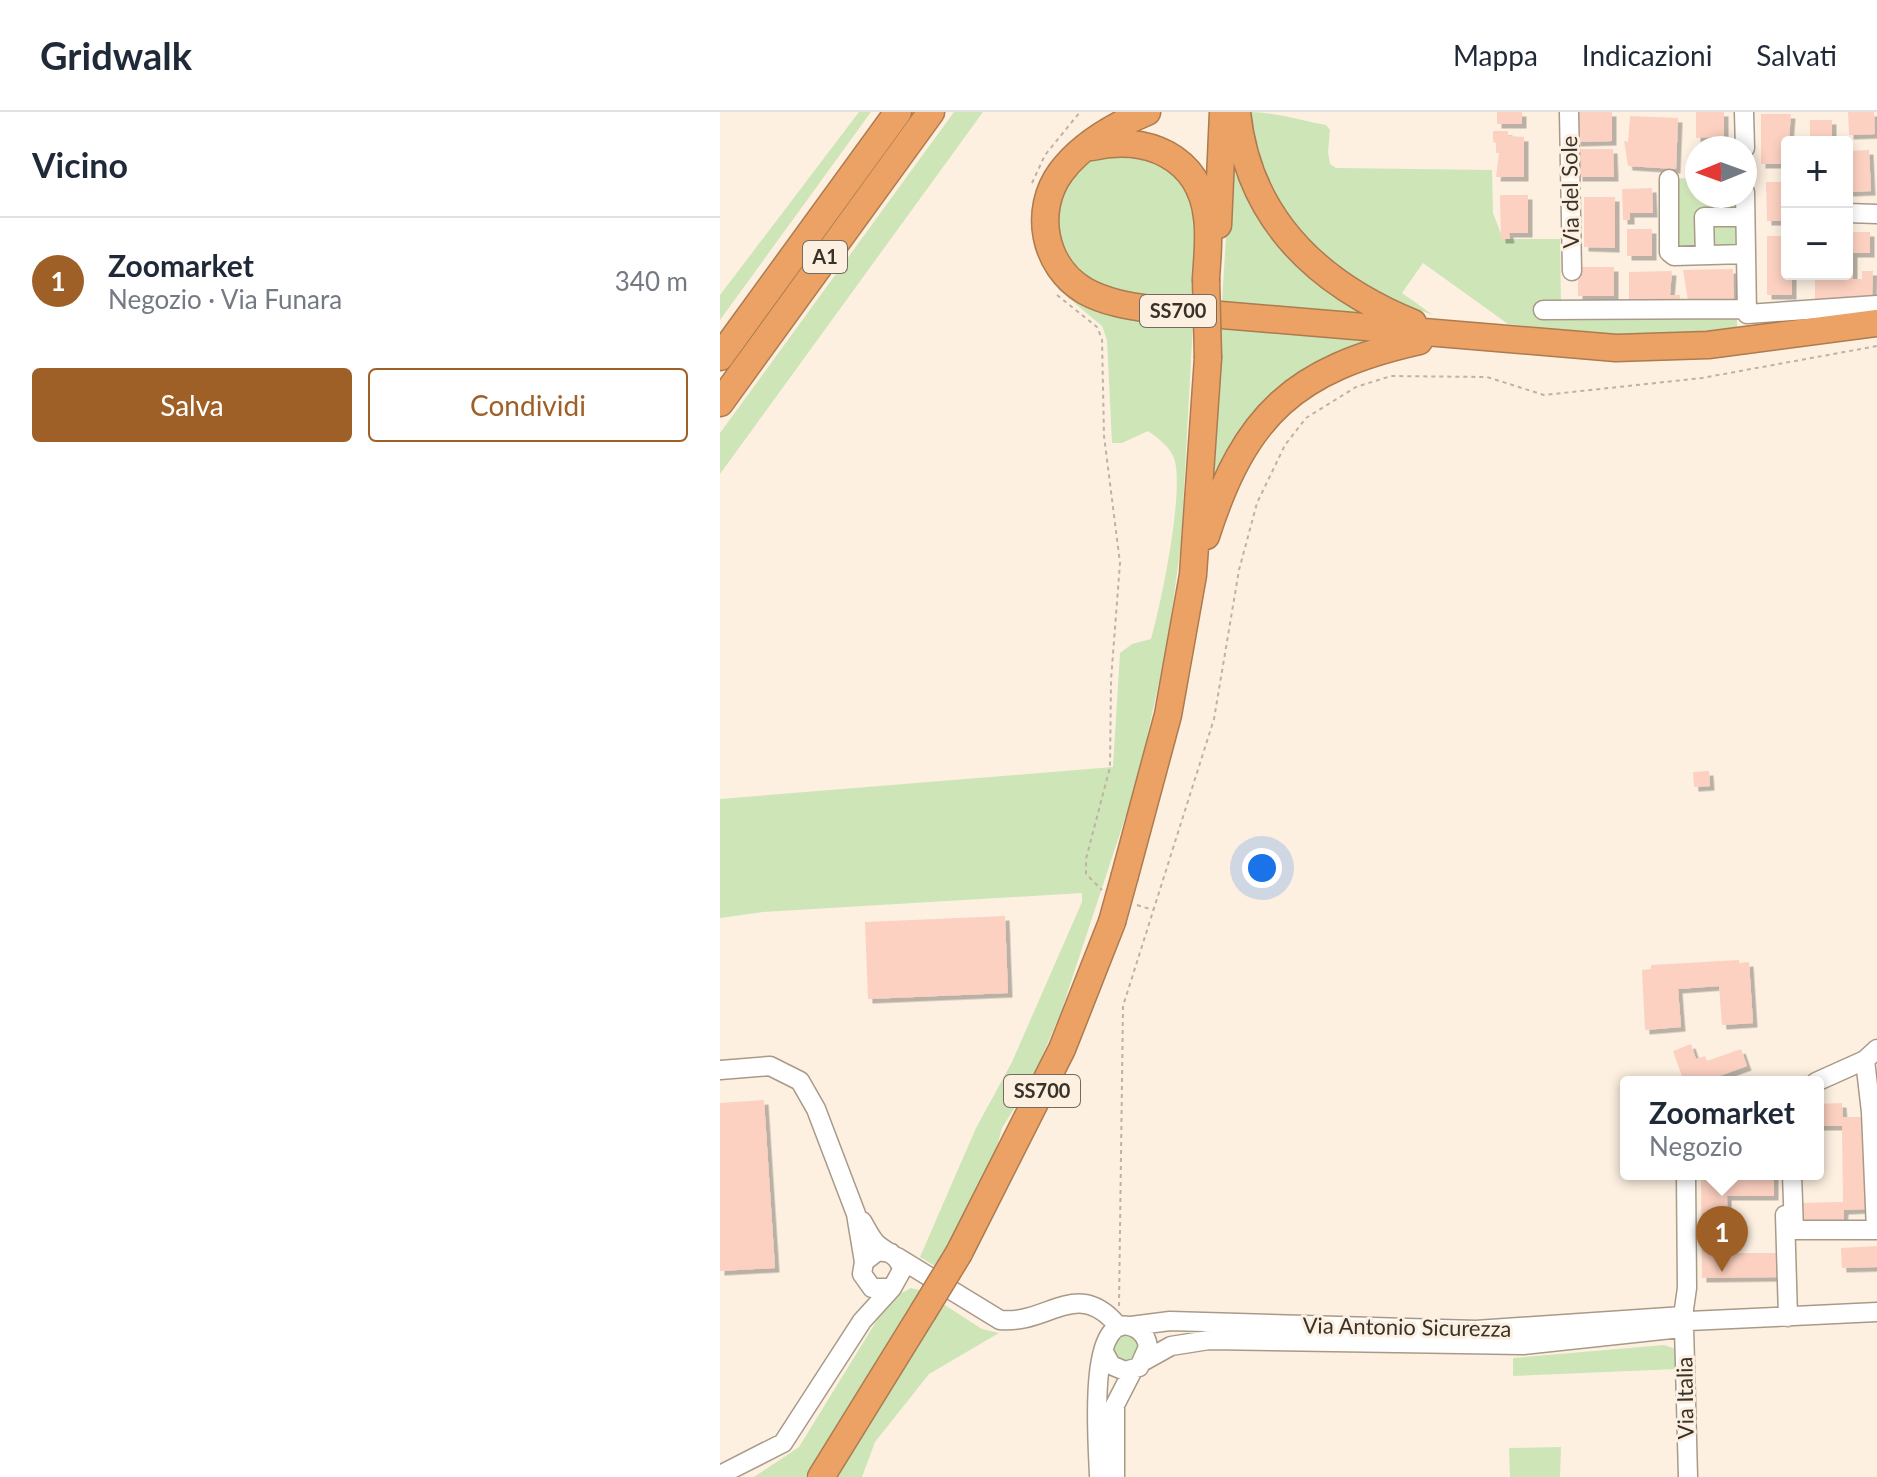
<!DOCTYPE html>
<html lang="it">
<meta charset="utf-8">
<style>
:root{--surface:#fff;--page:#f2f2f3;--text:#1f2937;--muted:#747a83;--line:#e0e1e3;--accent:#9f6027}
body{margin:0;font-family:Lato,sans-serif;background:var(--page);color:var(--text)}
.controls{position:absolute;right:24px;top:24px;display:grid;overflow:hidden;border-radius:8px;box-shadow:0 4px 12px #0003}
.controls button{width:72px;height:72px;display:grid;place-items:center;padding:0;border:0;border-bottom:2px solid var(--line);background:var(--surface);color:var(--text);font:40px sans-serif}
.compass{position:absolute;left:965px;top:24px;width:72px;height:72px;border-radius:50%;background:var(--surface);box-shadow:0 4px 12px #0003;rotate:269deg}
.you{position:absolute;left:542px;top:756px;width:28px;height:28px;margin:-20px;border:6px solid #fff;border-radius:50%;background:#1a73e8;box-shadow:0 0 0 12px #1a73e833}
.badge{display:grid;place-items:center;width:52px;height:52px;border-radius:50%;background:var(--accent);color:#fff;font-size:26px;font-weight:700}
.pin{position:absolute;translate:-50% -66px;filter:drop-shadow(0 2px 4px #0008)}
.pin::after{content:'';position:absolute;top:42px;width:28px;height:24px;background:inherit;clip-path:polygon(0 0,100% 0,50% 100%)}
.popup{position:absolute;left:900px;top:964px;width:204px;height:104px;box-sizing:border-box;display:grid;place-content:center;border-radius:8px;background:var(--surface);filter:drop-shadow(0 2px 6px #0005);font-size:26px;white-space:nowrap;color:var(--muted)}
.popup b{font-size:30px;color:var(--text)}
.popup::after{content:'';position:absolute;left:50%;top:100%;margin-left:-16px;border:16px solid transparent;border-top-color:var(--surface)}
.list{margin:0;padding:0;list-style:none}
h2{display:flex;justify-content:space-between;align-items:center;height:104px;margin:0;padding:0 32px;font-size:34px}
h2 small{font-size:26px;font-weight:400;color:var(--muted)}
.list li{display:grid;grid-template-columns:52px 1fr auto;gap:24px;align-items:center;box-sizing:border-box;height:128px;padding:0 32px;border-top:2px solid var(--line)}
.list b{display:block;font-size:30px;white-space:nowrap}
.list p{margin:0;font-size:26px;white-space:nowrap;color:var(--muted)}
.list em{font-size:26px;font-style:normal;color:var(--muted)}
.actions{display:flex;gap:16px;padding:24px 32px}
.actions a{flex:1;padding:18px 0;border:2px solid var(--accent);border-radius:8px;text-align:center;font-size:28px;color:var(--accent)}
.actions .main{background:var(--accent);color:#fff}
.map{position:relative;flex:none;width:1157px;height:1365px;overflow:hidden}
header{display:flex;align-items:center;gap:48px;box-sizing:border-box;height:112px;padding:0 40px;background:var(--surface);border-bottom:2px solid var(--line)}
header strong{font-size:38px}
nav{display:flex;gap:44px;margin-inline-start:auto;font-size:28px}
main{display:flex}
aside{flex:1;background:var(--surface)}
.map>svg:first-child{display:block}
</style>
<header>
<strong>Gridwalk</strong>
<nav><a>Mappa</a><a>Indicazioni</a><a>Salvati</a></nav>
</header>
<main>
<aside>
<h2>Vicino<small></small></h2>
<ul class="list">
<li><span class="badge">1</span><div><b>Zoomarket</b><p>Negozio · Via Funara</p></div><em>340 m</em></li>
</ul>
<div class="actions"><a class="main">Salva</a><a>Condividi</a></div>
</aside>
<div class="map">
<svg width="1157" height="1365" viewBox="0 0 1157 1365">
<defs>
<filter id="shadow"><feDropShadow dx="4.5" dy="4.5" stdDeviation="0" flood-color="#0004"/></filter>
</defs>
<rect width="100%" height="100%" fill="#fdf0e1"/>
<!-- green -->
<path fill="#cee5b8" d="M139,0H151L0,208V183Z
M234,0H263L0,362V321Z
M528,0C554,0 580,8 606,13L610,18L608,40L610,52L616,56L772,58L773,101L783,127H840L841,192H1017V215L965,224H891L788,212L703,151L682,181L713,203C606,167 552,110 528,0Z
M512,23L518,48L643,202L502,191Z
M403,35L461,61L481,113L474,188C434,185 363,186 343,141C337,129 336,112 333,98L360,49Z
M972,40H977V84H1025L1026,142L954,144L949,67L970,66Z
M337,172L348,182L473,211L461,432L447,534L417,670L341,900L312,968L282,1016L272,1054L215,1154L200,1145L256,1016L292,950L362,790V781L43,800L0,806V687L393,655L400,541L412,532L431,527C441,493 465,377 454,346C449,334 438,326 428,319L402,331H392L387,228L382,214L338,177Z
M500,213L649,227L496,365L491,363Z
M191,1176L200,1178L85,1365H34L79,1335L170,1187Z
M220,1190L262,1217L279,1221L209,1262L155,1330L142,1365H110Z
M408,1221L420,1230L419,1244L407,1252L394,1246L392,1232Z
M944,1233L956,1237L957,1257L793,1264V1246Z
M841,1335L840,1365H790L789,1336Z"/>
<!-- building -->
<path fill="#fcd1c1" filter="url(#shadow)" d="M777,0H802V12H777Z
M856,0H892V29L856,30Z
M976,0H1004V30L993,31V25L976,26Z
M1128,0H1154L1155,22L1129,23Z
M1041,2H1071L1067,52H1041Z
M910,4L958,6L956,57L908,54L904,29L908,30Z
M1090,8H1112V30H1090Z
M773,19H788V24L804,25V65H776L779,41H776V31L773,30Z
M858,37H893L894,65H858Z
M1149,38L1151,79L1128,80L1127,39Z
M1046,70H1067V109H1047Z
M932,76L933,101H910V108H903L902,77Z
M780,83H808V121H789L790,127H781Z
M864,85H895V136L864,135Z
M907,117H932V144H907Z
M1127,120H1150V141H1133V167H1142V159H1153L1152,187H1095V166L1127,162Z
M1047,124H1067V162H1072V183H1047Z
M858,155H894V184H858Z
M1013,157L1014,191L968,189L963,158Z
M952,159L950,183H960V190L909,189V160Z
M989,659L990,674L974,675L973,660Z
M285,804L288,881L148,887L145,810Z
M1019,848V851L1029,850L1033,911L1002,913L999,874L958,877L961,915L925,918L922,858L931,857V853Z
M971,932L976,947L985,944L987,949L1021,937L1027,954L991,967L992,970H964L953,939Z
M44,988L55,1156L0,1159V991Z
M1122,991L1123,1005H1144L1146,1097L1124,1098L1123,1113L1079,1111V1091L1123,1090L1122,1014H1098V992Z
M981,1063H1054V1084H1007L1008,1141H1060V1165L982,1166Z
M1157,1134V1155L1122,1156L1121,1136Z"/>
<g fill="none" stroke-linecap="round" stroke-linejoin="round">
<!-- minor casing -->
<g stroke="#a99a88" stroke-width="21">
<path id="minor" d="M849,0L852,159
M1024,0L1025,36
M949,67V140L954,144L1026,142
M1025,80L1027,202L1157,193
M1127,101L1157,102
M985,143L984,105H1025
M823,198L1027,197
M0,958L50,954L80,969L96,997L136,1102L144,1150
M1096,970L1145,948L1157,937
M1072,1062L1074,1118H1156L1151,1000L1145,948
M1065,1103L1068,1205
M142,1109C147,1117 151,1127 158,1133C169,1142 179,1143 182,1158L172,1176H152L142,1162L144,1150L158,1139L171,1141
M177,1145L280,1208C328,1213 358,1164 399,1215
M963,1204L967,1176L966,1062
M969,1209L1157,1200
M411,1214L450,1209L756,1218L963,1204
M424,1249L451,1234L489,1228L803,1233L961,1216
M0,1363L63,1331L142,1209L172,1176
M379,1365C379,1341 364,1193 415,1216C423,1220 427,1227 428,1235L419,1255L405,1259L391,1253L384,1240
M395,1365V1293L413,1258
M968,1365L964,1215L969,1209"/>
</g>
<!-- highway casing -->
<g stroke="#ac7b50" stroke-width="29">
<path id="highway" d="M427,0C396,13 362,32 341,60C313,98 323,154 365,179C385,190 408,194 430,197L896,236L988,233L1157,211
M517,0C528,107 598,172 693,211
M372,35C425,22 480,44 487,105C490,125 487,147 486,167
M498,113L503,0
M0,245L178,0
M0,291L211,0
M486,424C525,302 575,257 699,229
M405,763L448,603L473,463L488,246
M239,1141L342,937L392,810
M101,1365L203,1200"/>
</g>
<!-- path -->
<path stroke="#bdb2a5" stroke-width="2" stroke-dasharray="4 4" stroke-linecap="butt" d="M312,71L325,43L360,0
M337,183L377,215L382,227L384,324L400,451L391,568L390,655L366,747V762L382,778
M417,793L433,798
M399,1194L403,894L494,607L519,458L537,391L565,333L586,306L636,275L671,264L767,265L824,283L982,266L1157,234"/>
<!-- minor -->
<use href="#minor" stroke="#fff" stroke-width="18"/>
<!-- highway -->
<use href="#highway" stroke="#eba264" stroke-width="26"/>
<!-- highway-bridge casing -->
<g stroke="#ac7b50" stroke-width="29" stroke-linecap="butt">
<path id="highway-bridge" d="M486,167L488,246
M392,810L405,763
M203,1200L239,1141"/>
</g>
<!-- highway-bridge -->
<use href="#highway-bridge" stroke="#eba264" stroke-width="26"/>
</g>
<g text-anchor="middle" stroke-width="6" stroke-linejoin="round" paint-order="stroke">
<!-- shield labels -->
<g fill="#fdf0e1" stroke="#736b61" stroke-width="2">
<rect x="83" y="129" width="44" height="32" rx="6"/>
<rect x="420" y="183" width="76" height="32" rx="6"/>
<rect x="284" y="963" width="76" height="32" rx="6"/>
</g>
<g font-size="20" font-weight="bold" fill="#38322a">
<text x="105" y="152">A1</text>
<text x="458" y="206">SS700</text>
<text x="322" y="986">SS700</text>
</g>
<!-- street labels -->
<g font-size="22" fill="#38322a" stroke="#fdf0e1">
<text transform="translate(850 80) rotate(-91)" y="8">Via del Sole</text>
<text transform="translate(687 1215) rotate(1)" y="8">Via Antonio Sicurezza</text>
<text transform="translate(965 1286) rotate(-91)" y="8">Via Italia</text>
</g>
</g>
</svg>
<div class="controls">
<button>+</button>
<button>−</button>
</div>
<svg class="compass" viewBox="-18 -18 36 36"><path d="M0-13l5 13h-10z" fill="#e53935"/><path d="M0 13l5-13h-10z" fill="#747a83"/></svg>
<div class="you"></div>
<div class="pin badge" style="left:1002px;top:1160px">1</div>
<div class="popup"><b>Zoomarket</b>Negozio</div>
</div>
</main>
